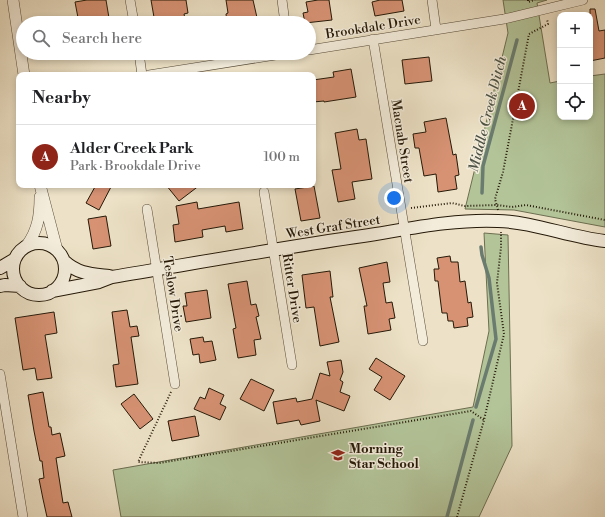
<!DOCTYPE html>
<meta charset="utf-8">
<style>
:root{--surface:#fff;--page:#f2f2f2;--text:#202124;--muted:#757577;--line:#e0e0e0;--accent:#8f2418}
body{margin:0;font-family:"Libre Bodoni",serif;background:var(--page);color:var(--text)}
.controls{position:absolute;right:12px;top:12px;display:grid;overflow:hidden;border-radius:8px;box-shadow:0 2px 6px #0003}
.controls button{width:36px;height:36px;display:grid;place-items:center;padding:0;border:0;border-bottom:1px solid var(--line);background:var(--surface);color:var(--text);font:20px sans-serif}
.you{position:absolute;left:394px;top:198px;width:14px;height:14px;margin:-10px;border:3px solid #fff;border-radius:50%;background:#1a73e8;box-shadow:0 0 0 6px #1a73e833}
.badge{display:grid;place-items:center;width:26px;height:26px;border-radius:50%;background:var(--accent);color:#fff;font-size:13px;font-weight:700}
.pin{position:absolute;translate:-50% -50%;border:2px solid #fff;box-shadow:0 1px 4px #0006}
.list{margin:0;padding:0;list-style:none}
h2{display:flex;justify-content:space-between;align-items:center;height:52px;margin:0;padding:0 16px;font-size:17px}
h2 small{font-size:13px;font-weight:400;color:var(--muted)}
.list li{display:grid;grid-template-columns:26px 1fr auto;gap:12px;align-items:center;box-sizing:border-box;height:64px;padding:0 16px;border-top:1px solid var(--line)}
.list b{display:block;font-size:15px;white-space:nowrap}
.list p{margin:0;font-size:13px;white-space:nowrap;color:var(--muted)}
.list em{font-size:13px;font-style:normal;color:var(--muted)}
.icon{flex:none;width:22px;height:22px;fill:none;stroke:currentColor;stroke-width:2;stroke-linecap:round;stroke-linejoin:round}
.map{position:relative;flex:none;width:605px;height:517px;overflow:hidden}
.search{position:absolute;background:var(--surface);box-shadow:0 2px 6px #0003;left:16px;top:16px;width:300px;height:44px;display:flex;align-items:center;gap:10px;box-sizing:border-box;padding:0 14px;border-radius:22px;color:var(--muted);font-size:15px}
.panel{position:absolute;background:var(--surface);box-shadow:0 2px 6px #0003;left:16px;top:72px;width:300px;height:116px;border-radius:8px}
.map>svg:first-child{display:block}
</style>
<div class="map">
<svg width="605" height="517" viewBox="0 0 605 517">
<rect width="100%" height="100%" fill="#ede2c7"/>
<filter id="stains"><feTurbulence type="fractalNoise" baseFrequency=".005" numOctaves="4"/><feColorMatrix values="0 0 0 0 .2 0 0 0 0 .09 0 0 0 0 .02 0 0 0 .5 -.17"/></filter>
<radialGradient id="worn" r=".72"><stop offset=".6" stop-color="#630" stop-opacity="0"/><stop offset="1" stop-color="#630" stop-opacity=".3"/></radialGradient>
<!-- green -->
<path fill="#b3c499" stroke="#6c6e50" d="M503,0H547L537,3L550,83L560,81V117H590V76L605,74V227L514,210L465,209L508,33Z
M484,233L508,235L512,446L479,517H121L113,470L473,407L489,331Z"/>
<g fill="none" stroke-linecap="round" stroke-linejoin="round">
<!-- stream -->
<path stroke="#6a7c6f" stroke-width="3.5" d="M482,193L483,166L517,40
M476,407L496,339L489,278L482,255L481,247
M447,517L473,420"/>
</g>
<!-- building -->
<path fill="#d79274" stroke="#241807" d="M87,0H106L109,18L104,19V23H79L75,2Z
M151,0H186L188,13L184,14L186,23H155Z
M226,0H253L258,22L227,23L226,14L228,13Z
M318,0H329L332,20L305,23L303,13L308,12L306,2Z
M380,0H402L404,11L375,16L372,2Z
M590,9H595L599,31L605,30V58L590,61Z
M429,57L432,81L405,84L402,60Z
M351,69L356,97L324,102V101L313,102V80L334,77L333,72Z
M446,118L453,155L456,154L459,175L455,176L457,189L438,192L436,174L424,176L419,148H415L413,134L426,132L424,122Z
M357,129L359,140L366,139L372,179L352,182L355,199L338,202L332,170L341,169L335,133Z
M96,185H112L99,210L86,203Z
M166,185H200L179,201Z
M314,186L320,218L301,221L295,189Z
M197,202L198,209L239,202L243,229L226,232L225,226L202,230L203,237L175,242L173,225L179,224L176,206Z
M106,216L111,246L93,249L88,219Z
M450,256L451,262H458L460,282L465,281L468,303L471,302L473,317L467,318L468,326L454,328L453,321H448L447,313H442L438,281H435L434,269H439L437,258Z
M387,262L390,282L383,283L386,303L392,302L395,318L389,319L391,330L368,334L364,306H367L359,268Z
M330,271L333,297H330L339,342L320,346L314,307L306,308L302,275Z
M247,281L251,305L256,304L259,316L256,317L261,339L254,340L256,355L238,358L233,329L236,328L228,284Z
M207,290L211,318L186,322L183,306H187L185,293Z
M127,310L130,327L137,326L139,336L131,337L138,384L116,387L113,365L119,364L112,312Z
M54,312L57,333L45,335L52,378L37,380L35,368L23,370L15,318Z
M203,337L204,342L212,341L216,360L200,363L199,354L193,355L190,339Z
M376,358L405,376L390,400L374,390L382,377L369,369Z
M341,360L343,372L340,380L343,382L340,392L350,396L344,411L316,400L320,421L301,425L299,420L277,424L273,402L296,398L297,402L312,399L320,373L330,376L327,362Z
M251,379L274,390L264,411L240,399Z
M209,388L224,395L220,404L226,407L220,420L194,409L200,397L205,399Z
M43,392L49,427H51L52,435L60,433L65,456L56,458L63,503L68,502L72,517H47L43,499L39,479L44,478L42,461H40L34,431L28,395Z
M134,394L153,419L140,429L121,404Z
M195,416L199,436L172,441L168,421Z"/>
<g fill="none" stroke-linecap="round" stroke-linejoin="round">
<!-- minor casing -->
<g stroke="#564a37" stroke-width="10">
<path id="minor" d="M130,0L134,23
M282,0L285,23
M432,0L436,29
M373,39L423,341
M309,50L504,19L583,0
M139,53L142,75
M149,75L288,53
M264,192L292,365
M147,209L175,384
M0,374L23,517"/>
</g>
<!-- tertiary casing -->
<g stroke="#564a37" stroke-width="12">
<path id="tertiary" d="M13,0L24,75
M40,185L57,250
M27,245C38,230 40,215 40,197"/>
</g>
<!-- secondary casing -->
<g stroke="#241807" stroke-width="14">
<path id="secondary" d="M13 269a26 26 0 1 1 52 0a26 26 0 1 1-52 0Z
M64,261C78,274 91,274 109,276
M0,268L15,259
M0,286L5,285L20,286
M52,291L99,282L112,277C196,263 279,248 363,236C408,229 453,219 498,221C534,222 569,237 605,241"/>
</g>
<!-- path -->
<path stroke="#241807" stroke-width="2" stroke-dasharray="1 2" stroke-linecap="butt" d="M528,0V2L535,0
M411,208L452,203L465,206L497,205L512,207L526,205L605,220
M498,210L495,199L503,172L529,34L548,24L547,19
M171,392L138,462L159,463L471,411L484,420
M457,517L484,420L504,334L497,283L501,247V232"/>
<!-- minor -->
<use href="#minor" stroke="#f3ecdb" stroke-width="9"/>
<!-- tertiary -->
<use href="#tertiary" stroke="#f3ecdb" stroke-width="11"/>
<!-- secondary -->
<use href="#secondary" stroke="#f3ecdb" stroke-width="12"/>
</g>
<!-- icons -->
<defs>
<g id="school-bare" transform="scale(1.08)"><path d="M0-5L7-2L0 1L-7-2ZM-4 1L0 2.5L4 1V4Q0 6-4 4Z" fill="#8f2418" stroke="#f3ecdb" stroke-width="2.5" paint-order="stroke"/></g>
</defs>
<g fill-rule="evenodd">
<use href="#school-bare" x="338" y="455"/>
</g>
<g text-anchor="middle" stroke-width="3" stroke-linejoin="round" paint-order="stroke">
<!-- street labels -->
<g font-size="13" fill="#241807" stroke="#f3ecdb">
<text transform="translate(373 26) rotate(-9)" y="5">Brookdale Drive</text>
<text transform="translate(403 141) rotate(81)" y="5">Macnab Street</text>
<text transform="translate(333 226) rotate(-9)" y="5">West Graf Street</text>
<text transform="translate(293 288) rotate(81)" y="5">Ritter Drive</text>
<text transform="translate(174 294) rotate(81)" y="5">Teslow Drive</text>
</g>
<!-- poi labels -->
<g font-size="13" font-weight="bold" fill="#241807" stroke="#f3ecdb" text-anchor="start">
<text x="349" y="453">Morning<tspan x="349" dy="15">Star School</tspan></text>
</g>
<!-- water labels -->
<g font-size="14" font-style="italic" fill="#4d5244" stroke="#f3ecdb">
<text transform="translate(487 114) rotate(-76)" y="5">Middle Creek Ditch</text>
</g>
</g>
<rect width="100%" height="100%" filter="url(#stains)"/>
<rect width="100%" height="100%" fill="url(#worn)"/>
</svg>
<div class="controls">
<button>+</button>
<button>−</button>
<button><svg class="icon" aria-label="locate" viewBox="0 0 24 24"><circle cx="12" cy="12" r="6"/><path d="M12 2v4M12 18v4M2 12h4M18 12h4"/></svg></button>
</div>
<div class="you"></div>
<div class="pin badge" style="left:522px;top:106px">A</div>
<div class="search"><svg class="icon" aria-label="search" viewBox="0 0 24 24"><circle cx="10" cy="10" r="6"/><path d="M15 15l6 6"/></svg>Search here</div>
<section class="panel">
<h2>Nearby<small></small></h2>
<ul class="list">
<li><span class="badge">A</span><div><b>Alder Creek Park</b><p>Park · Brookdale Drive</p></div><em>100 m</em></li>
</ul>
</section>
</div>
